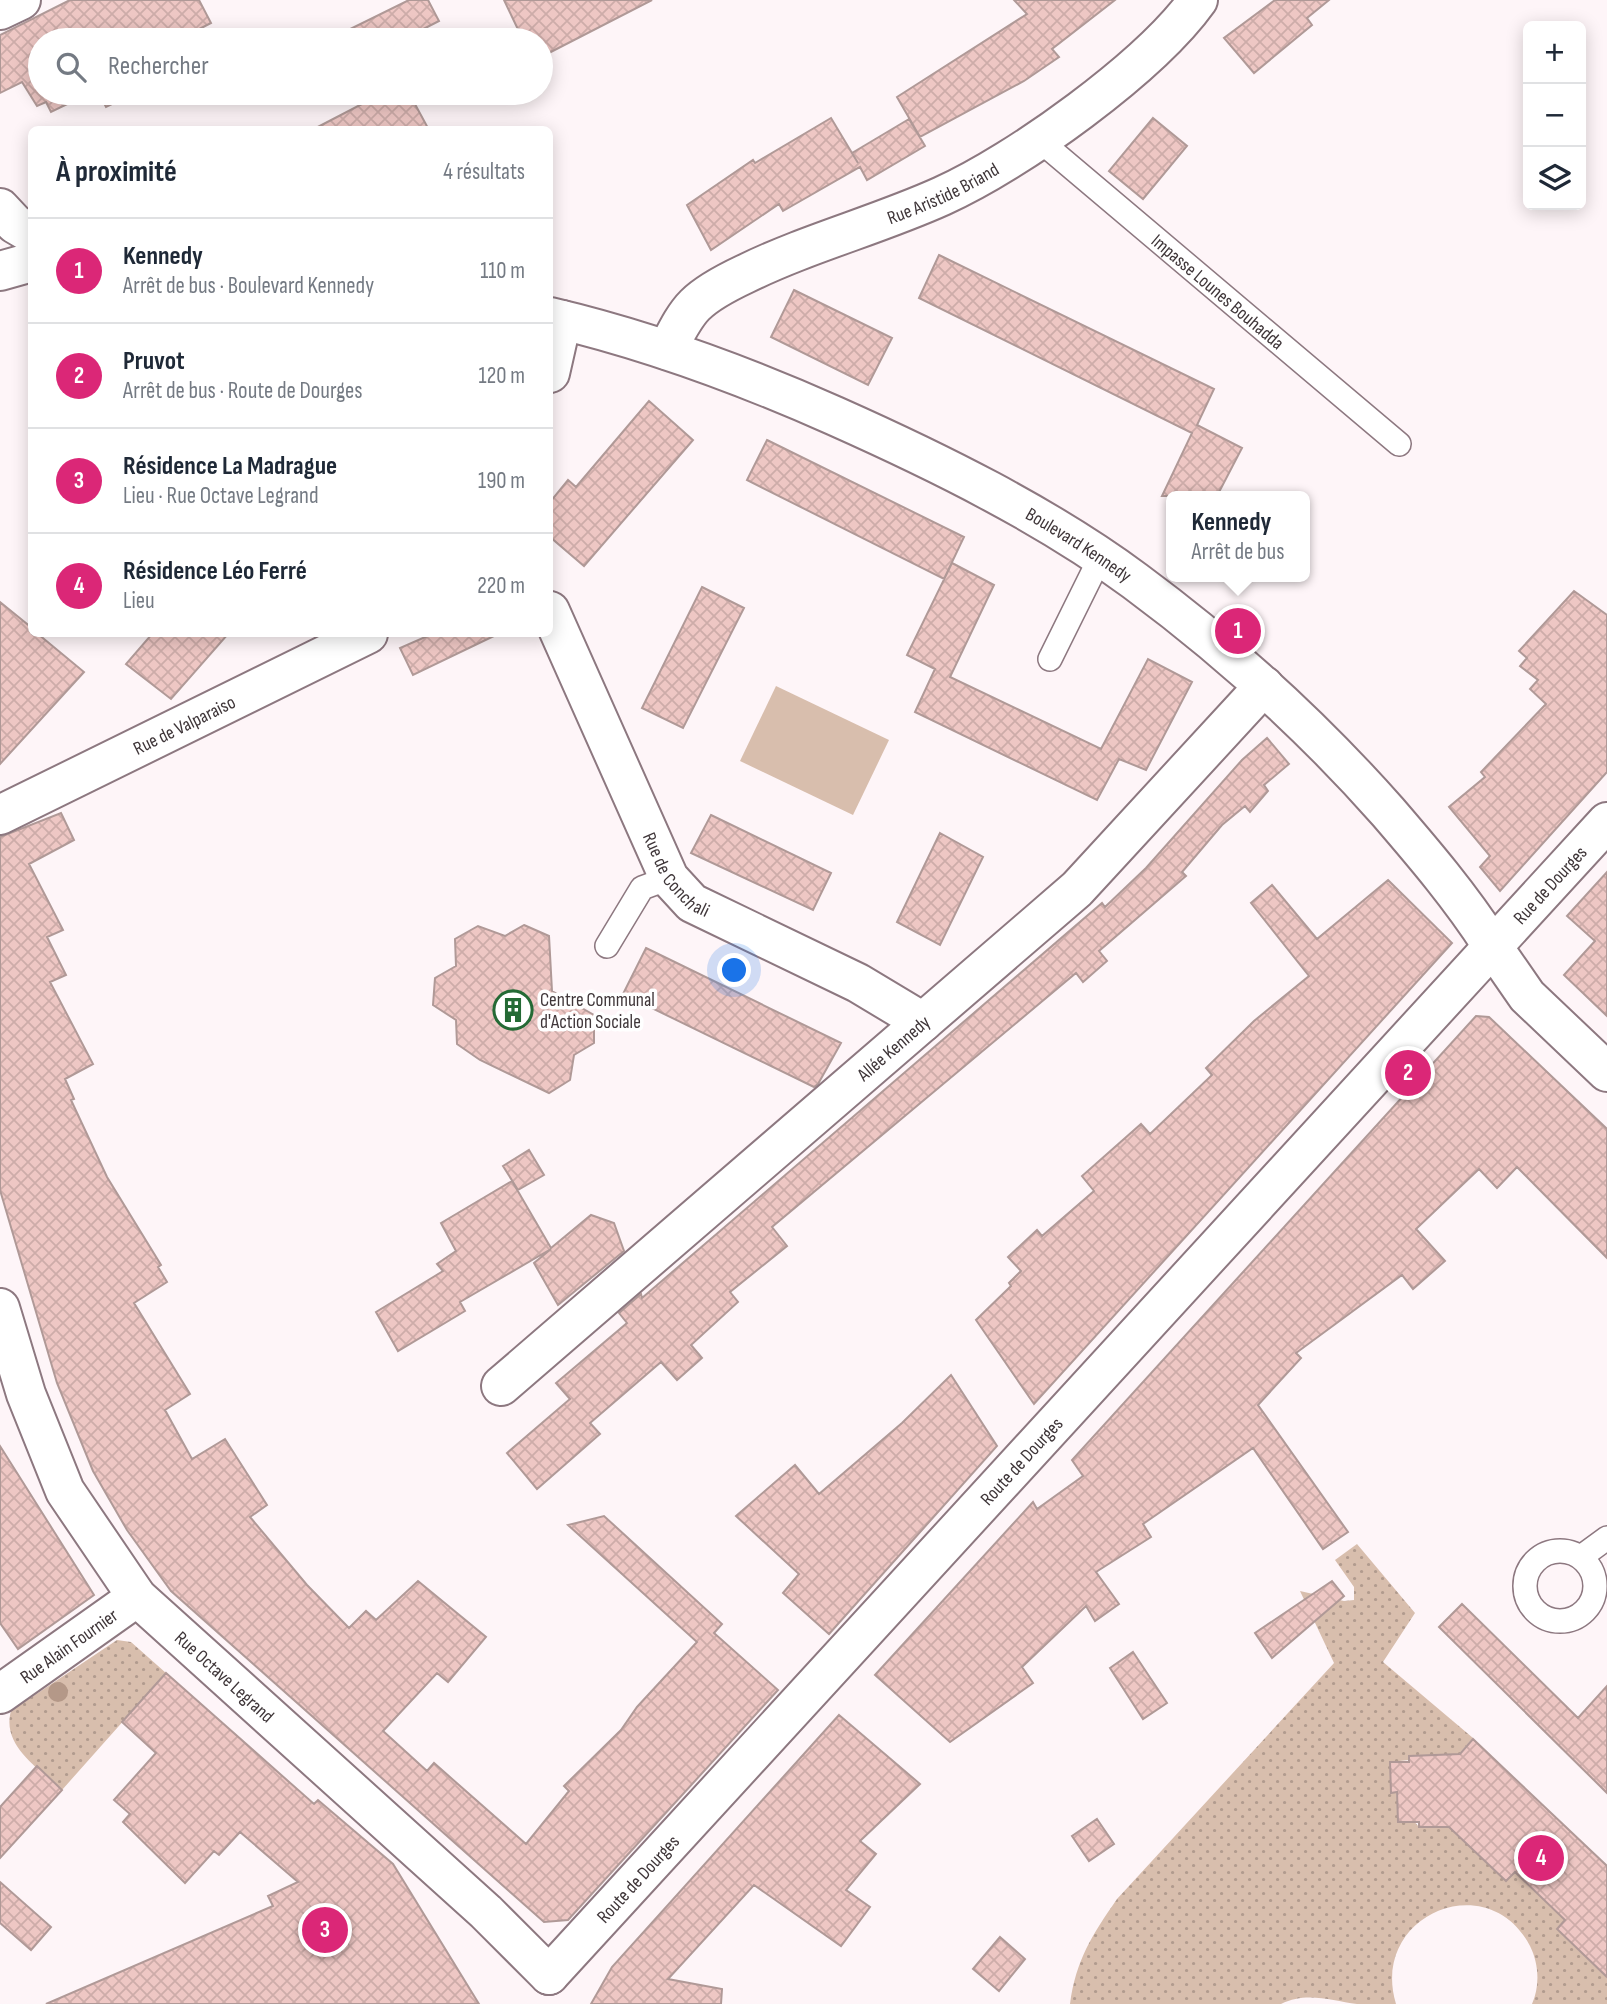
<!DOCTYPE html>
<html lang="fr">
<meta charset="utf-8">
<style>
:root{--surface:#fff;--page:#f6f6f7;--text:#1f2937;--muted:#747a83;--line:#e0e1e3;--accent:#db2777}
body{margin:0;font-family:"Sofia Sans Condensed",sans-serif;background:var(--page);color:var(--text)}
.controls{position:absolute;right:21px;top:21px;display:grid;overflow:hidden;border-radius:10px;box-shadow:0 4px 18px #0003}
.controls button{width:63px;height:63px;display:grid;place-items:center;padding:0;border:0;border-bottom:2px solid var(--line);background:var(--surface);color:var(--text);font:35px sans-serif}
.you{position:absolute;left:735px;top:971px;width:24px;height:24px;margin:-18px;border:5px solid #fff;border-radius:50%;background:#1a73e8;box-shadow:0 0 0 10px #1a73e833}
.badge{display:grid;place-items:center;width:46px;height:46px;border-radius:50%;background:var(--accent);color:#fff;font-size:23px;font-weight:700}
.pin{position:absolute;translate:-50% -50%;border:4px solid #fff;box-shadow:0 2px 7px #0006}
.popup{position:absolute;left:1166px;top:491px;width:144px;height:91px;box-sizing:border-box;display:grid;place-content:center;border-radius:10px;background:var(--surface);filter:drop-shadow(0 2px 5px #0005);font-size:23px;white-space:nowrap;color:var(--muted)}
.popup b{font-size:26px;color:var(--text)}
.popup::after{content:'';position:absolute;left:50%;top:100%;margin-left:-14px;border:14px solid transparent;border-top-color:var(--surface)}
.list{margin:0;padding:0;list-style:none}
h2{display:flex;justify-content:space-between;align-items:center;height:91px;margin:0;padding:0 28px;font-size:30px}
h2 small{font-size:23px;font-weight:400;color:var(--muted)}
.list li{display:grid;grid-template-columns:46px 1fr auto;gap:21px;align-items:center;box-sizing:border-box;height:105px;padding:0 28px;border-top:2px solid var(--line)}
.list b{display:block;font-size:26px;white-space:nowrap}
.list p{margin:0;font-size:23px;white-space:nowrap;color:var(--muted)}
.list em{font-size:23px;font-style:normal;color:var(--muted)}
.icon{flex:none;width:38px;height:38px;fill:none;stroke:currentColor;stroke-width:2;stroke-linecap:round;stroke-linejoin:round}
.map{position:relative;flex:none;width:1607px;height:2004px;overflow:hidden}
.search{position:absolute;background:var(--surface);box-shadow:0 4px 18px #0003;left:28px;top:28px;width:525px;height:77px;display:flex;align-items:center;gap:18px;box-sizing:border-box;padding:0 24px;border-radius:38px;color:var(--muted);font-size:26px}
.panel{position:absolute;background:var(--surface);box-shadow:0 4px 18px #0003;left:28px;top:126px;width:525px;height:511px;border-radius:10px}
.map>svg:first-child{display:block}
</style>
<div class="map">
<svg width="1607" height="2004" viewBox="0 0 1607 2004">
<defs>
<pattern id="grass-dots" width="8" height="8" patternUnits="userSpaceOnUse" patternTransform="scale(1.75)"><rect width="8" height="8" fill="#d8bead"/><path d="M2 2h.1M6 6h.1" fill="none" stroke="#b19b8e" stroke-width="1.8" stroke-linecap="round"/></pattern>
<pattern id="building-cross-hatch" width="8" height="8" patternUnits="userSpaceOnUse" patternTransform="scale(1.75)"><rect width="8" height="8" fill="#eec7c4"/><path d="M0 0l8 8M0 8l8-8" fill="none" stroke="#cdaca9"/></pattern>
</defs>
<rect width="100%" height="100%" fill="#fef5f8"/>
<!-- grass -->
<path fill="url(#grass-dots)" d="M1357,1544L1415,1613L1383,1662L1473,1738L1458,1755L1390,1762L1398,1803L1419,1827H1449L1506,1881L1515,1872L1565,1920L1558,1929L1607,1977V2004H1532C1540,1986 1539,1964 1530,1946C1488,1865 1369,1915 1396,2004C1383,2004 1370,2004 1357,2004C1332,2001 1307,1991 1281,2004H1070C1076,1960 1092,1935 1117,1899L1334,1663L1300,1591L1344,1601L1354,1600V1587L1335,1560Z
M117,1640L131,1642L166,1673L62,1790C40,1769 1,1746 11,1711Z"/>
<!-- pitch -->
<path fill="#d8bead" d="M776,686L889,740L853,815L740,761Z"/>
<!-- building -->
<path fill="url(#building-cross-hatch)" stroke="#b09997" stroke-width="2" d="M70,0H199L211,23L178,40H40V93H90L51,112L46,102L37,106L22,82L0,93V35Z
M409,0H428L439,21L402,40H328Z
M504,0H652L541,57V40H523Z
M1014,0H1115L1052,49L1059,57L1024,81L920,137L897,97L1027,14Z
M1275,0H1329L1307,18L1312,25L1254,73L1224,38Z
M99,93H135L106,107Z
M383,93H409L429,130H312Z
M831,118L858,163L852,153L909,119L925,146L867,180L860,167L783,211L779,204L711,250L687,205L753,160L755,163Z
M1153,118L1187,146L1143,199L1109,171Z
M939,255L1214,389L1197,425L1242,448L1217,496H1162L1192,433L919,298Z
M794,290L892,338L868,385L771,337Z
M649,401L693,440L584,566L550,537V502L568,480L576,487Z
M767,440L964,537L944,579L747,480Z
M952,563L994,585L950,677L1101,749L1148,659L1192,682L1146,770L1119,759L1097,800L915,712L935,669L907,655Z
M702,587L744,608L683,728L642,708Z
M1574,591L1607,615V772L1500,891L1480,867L1490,856L1449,807L1485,777L1481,772L1546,704L1530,689L1538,680L1520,666L1527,658L1519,651Z
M0,602L32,628V634H38L84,672L0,764Z
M152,634H228L171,699L126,664Z
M432,634H498L413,675L400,648Z
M1267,738L1289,764L1264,785L1268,791L1250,812L1245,806L1222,825L1182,872L1186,876L1099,951L1107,961L1083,982L1076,973L772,1227L787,1246L730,1292L738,1302L691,1345L702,1358L677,1380L661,1362L590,1423L600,1434L537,1489L507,1453L570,1399L556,1383L627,1323L619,1313L641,1294L642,1298L1102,903L1105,907L1146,868L1242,760Z
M61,813L74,840L29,864L63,930L47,937L66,975L50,982L93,1064L65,1079L74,1099L71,1100L107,1177L161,1265L158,1267L167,1282L134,1303L190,1394L165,1410L192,1459L225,1439L267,1505L250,1517L307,1585L349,1628L366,1611L376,1620L418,1581L486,1637L448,1682L437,1673L383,1731L427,1771L434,1763L526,1844L569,1791L564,1786L621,1730L637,1707L697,1642L568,1525L604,1516L722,1624L714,1633L778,1690L568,1920L544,1922L171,1591L127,1530L93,1471L57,1383L0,1190V837Z
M711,815L831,873L813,910L691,853Z
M940,833L983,857L940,945L897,922Z
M1607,872V1016L1564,975L1595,941L1567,916Z
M1388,880L1452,943L1034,1404L976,1320L1011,1286L1009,1283L1021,1271L1008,1257L1037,1230L1042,1236L1094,1191L1082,1176L1141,1124L1150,1134L1212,1075L1206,1068L1254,1021L1309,976L1251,903L1272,885L1317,939Z
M524,925L549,936L552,991L594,1015V1043L574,1055L570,1080L549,1093L480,1060L457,1044L456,1020L433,1005L435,978L456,966L455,939L478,926L505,936Z
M646,948L841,1043L818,1084L814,1087L623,994Z
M1476,1016L1489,1017L1607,1129V1258L1517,1167L1497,1188L1479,1169L1416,1229L1445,1261L1413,1289L1402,1275L1296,1353L1301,1358L1258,1405L1348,1532L1323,1549L1253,1448L1143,1524L1151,1537L1096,1572L1119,1604L1095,1621L1086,1606L1022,1667L1033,1683L950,1742L875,1675L1033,1502L1037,1509L1083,1476L1072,1460Z
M529,1150L544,1175L518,1190L503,1166Z
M512,1181L551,1248L591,1215L614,1223L624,1251L558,1305L534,1263L551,1249L460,1302L465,1311L398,1351L376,1312L443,1271L437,1264L456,1251L441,1223Z
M951,1375L997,1446L829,1634L783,1593L799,1574L736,1516L795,1465L819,1494L902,1423Z
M0,1446L94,1595L18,1649L0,1623Z
M1332,1581L1344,1596L1272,1658L1255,1633Z
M1462,1604L1578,1718L1607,1686V1793L1439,1627Z
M1133,1652L1167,1703L1143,1719L1110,1668Z
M166,1673L314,1804L318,1800L393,1864L479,2004H46L273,1906L268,1896L298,1882L240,1832L219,1855L214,1851L185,1883L123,1822L130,1814L114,1800L156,1753L122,1722Z
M839,1715L920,1784L860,1841L876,1854L846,1890L870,1907L841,1946L754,1885L668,1979L722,1989L721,2004H591L612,1967Z
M1473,1739L1607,1866V1977L1557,1929L1565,1920L1515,1872L1506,1881L1449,1827H1419V1822H1398L1397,1792L1391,1793L1390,1762H1409V1756L1460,1754Z
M37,1766L62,1790L0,1858V1807Z
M1097,1819L1114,1844L1089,1861L1072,1836Z
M0,1882L51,1927L31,1950L0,1923Z
M1000,1937L1025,1959L999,1991L973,1969Z"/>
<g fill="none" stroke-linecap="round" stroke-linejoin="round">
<!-- lane casing -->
<g stroke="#8d7880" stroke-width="26">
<g id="lane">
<path id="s1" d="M1038,139L1399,444"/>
<path d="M1050,659L1100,558"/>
<path d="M607,946L642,888L669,878"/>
<circle cx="1560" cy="1586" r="35"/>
<path d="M1581,1557L1607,1538"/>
</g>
</g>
<!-- street casing -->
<g stroke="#8d7880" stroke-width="42">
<g id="street">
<path d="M0,10L21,0"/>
<path id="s2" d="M667,350C675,335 683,317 695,305C708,292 728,282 745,274C808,243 878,225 942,196C1018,162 1150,67 1198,0"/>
<path d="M550,373L562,320"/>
<path id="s3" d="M550,611L669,878L692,903L858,983L923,1022"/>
<path id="s4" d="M0,815L368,634"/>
<path d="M1491,944L1527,996L1607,1072"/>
<path id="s5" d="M501,1386L1077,889L1264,686"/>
<path id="s6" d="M0,1694L137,1597"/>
</g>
</g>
<!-- secondary casing -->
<g stroke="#8d7880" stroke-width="42">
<g id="secondary">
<path d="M0,208L15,224L32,234"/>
<path d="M0,271L32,262"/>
<path id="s7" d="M550,317C648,340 743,375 835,416C936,461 1046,515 1135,581C1227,649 1312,726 1388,812C1425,855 1460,896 1491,944"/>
<path id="s8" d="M0,1308L26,1394L65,1491L137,1597L486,1912L549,1975"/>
<path id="s9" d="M549,1975L1607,822"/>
</g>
</g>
<!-- lane -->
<use href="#lane" stroke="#fff" stroke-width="23"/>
<!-- street -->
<use href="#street" stroke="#fff" stroke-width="38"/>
<!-- secondary -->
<use href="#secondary" stroke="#fff" stroke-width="38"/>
</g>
<!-- trees -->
<circle fill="#b49888" cx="58" cy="1692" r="10"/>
<!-- icons -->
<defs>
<g id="building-ring" transform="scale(2.0125)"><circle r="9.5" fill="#fff" stroke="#246a35" stroke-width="1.5"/><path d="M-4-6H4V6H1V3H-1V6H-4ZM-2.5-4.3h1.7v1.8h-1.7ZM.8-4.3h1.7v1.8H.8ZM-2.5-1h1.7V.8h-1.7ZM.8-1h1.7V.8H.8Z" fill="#246a35"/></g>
</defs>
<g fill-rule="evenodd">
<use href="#building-ring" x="513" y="1010"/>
</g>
<g text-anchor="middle" stroke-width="7" stroke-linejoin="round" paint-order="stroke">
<!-- street labels -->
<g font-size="19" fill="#3f3639" stroke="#fff">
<text dy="7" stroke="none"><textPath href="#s2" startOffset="326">Rue Aristide Briand</textPath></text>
<text dy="7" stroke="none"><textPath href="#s1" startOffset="236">Impasse Lounes Bouhadda</textPath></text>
<text dy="7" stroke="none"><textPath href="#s7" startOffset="578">Boulevard Kennedy</textPath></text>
<text dy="7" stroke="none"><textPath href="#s4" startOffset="205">Rue de Valparaiso</textPath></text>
<text dy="7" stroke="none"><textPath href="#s3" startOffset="294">Rue de Conchali</textPath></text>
<text dy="7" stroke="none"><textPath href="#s9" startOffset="1480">Rue de Dourges</textPath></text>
<text dy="7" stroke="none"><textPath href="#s5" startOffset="518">Allée Kennedy</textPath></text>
<text dy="7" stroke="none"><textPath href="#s9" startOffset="698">Route de Dourges</textPath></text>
<text dy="7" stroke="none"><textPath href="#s6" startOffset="84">Rue Alain Fournier</textPath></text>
<text dy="7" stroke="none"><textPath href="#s8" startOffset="441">Rue Octave Legrand</textPath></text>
<text dy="7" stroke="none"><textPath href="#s9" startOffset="131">Route de Dourges</textPath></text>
</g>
<!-- poi labels -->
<g font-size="19" fill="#3f3639" stroke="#fff" text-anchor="start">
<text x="540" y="1006">Centre Communal<tspan x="540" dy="22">d'Action Sociale</tspan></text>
</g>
</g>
</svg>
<div class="controls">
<button>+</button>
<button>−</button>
<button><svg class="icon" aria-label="layers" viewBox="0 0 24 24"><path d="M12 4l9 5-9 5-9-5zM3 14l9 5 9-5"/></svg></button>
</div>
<div class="you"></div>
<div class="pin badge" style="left:1238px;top:631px">1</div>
<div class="popup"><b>Kennedy</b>Arrêt de bus</div>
<div class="pin badge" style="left:1408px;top:1073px">2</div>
<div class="pin badge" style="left:325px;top:1930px">3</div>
<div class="pin badge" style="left:1541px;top:1858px">4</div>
<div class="search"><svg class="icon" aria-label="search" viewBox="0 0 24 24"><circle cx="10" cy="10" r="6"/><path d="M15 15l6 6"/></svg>Rechercher</div>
<section class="panel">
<h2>À proximité<small>4 résultats</small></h2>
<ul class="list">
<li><span class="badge">1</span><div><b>Kennedy</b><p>Arrêt de bus · Boulevard Kennedy</p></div><em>110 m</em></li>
<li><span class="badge">2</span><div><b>Pruvot</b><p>Arrêt de bus · Route de Dourges</p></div><em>120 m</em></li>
<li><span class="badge">3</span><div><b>Résidence La Madrague</b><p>Lieu · Rue Octave Legrand</p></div><em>190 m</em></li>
<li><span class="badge">4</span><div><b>Résidence Léo Ferré</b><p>Lieu</p></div><em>220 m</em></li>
</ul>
</section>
</div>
